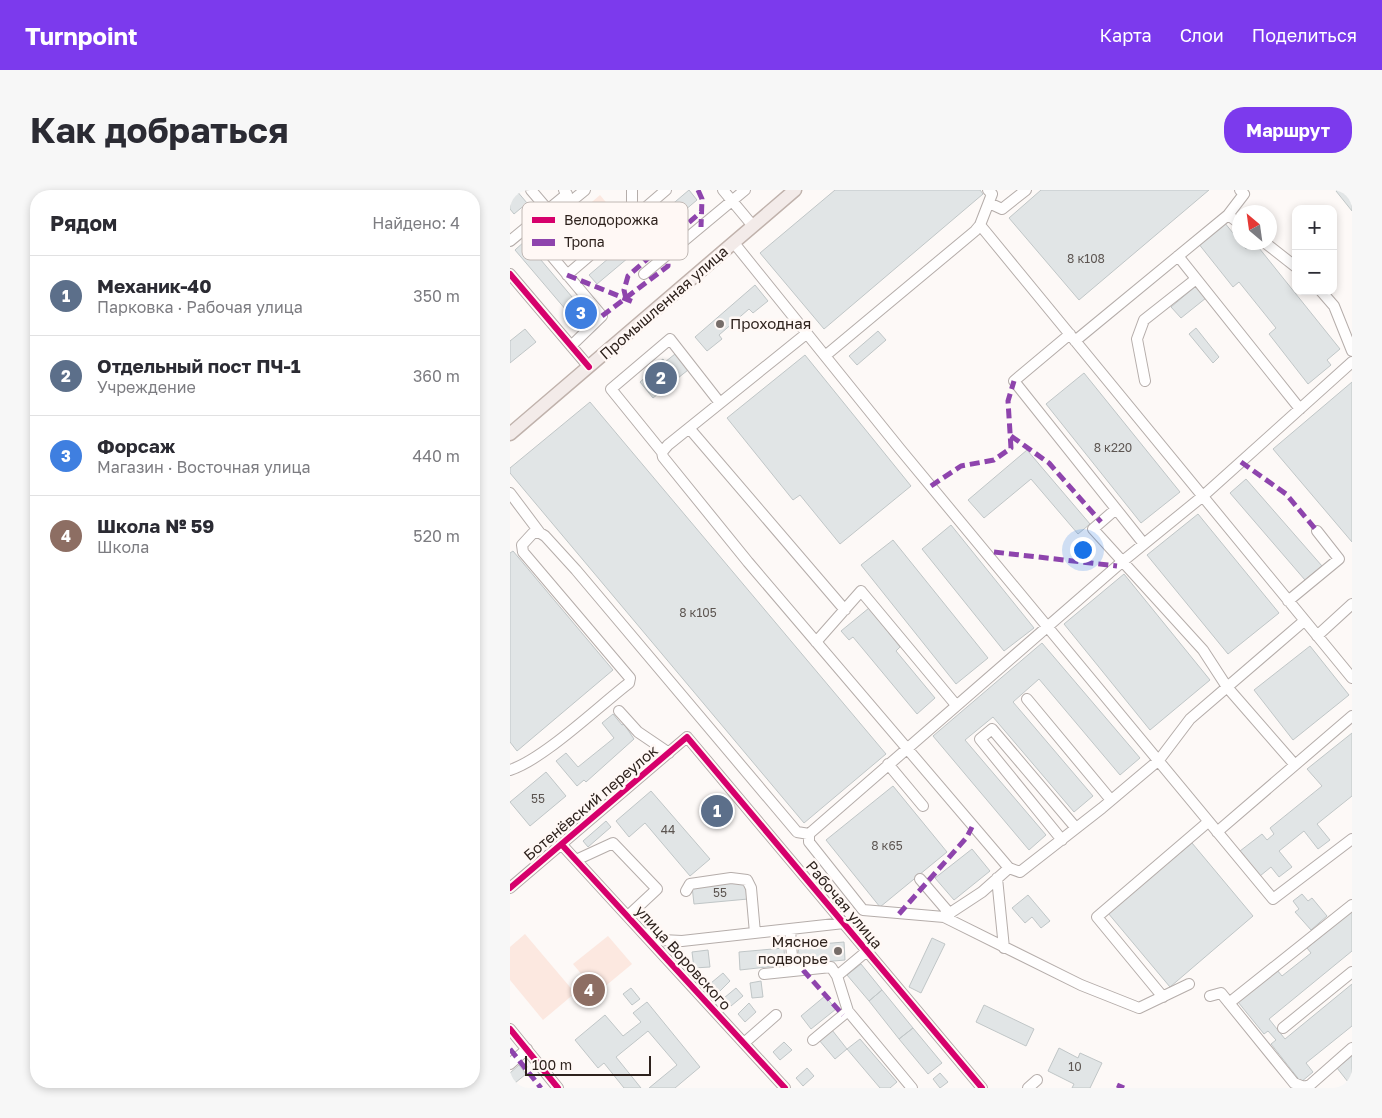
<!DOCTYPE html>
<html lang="ru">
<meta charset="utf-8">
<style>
:root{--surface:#fff;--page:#f7f7f7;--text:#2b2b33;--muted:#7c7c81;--line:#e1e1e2;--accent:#7c3aed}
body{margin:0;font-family:"Golos Text",sans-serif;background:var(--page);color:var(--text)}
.controls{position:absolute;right:15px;top:15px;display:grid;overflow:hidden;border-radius:10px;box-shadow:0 2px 8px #0003}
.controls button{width:45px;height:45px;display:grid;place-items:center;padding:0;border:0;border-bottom:1px solid var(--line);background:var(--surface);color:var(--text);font:25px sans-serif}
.compass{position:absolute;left:722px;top:15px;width:45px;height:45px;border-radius:50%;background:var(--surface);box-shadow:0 2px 8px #0003;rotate:331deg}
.scale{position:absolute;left:15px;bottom:12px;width:126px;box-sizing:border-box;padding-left:5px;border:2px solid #2e221d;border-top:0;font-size:14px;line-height:18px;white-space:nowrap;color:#2e221d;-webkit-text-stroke:4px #fff8f5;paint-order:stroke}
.you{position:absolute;left:572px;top:359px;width:18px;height:18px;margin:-12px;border:4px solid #fff;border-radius:50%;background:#1a73e8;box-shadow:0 0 0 8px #1a73e833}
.badge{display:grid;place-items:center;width:32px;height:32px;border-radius:50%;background:var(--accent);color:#fff;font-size:16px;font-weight:700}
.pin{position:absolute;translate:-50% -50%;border:2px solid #fff;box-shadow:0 1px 5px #0006}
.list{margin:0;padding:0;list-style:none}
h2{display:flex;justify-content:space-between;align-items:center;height:65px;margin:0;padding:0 20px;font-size:21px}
h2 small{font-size:16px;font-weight:400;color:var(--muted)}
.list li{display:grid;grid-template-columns:32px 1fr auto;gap:15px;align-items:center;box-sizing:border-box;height:80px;padding:0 20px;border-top:1px solid var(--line)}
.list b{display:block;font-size:19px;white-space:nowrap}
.list p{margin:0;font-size:16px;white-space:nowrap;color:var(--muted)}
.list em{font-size:16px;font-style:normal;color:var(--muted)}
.map{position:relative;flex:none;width:842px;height:898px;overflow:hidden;border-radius:20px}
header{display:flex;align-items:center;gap:30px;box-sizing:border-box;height:70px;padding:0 25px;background:var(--accent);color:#fff}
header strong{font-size:24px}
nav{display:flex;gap:28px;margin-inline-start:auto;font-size:18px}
.intro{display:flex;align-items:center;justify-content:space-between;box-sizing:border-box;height:120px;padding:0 30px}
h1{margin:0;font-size:35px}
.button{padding:12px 22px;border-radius:20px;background:var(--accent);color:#fff;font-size:18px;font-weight:700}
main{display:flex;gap:30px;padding:0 30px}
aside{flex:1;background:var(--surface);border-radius:20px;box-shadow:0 2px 8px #0003}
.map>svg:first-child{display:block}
</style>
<header>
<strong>Turnpoint</strong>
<nav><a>Карта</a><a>Слои</a><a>Поделиться</a></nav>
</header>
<div class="intro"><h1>Как добраться</h1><a class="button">Маршрут</a></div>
<main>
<aside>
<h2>Рядом<small>Найдено: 4</small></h2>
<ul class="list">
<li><span class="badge" style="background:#5c6f8a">1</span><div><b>Механик-40</b><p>Парковка · Рабочая улица</p></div><em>350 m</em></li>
<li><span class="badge" style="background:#5c6f8a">2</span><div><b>Отдельный пост ПЧ-1</b><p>Учреждение</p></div><em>360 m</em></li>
<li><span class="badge" style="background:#3f7fe0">3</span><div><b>Форсаж</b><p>Магазин · Восточная улица</p></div><em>440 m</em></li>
<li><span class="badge" style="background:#8d6e63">4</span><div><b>Школа № 59</b><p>Школа</p></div><em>520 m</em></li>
</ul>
</aside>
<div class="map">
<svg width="842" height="898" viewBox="0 0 842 898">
<rect width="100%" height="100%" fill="#fdf9f7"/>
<!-- green -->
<path fill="#fce8e0" d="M90,5L110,29L67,65L54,50L69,37L62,29Z
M15,744L65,803L33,830L0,790V757Z
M98,746L122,774L87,803L63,774Z"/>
<!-- building -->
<path fill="#e1e5e6" stroke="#c0c6c7" d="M0,0H6L17,13L4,24L0,19Z
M179,0L187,10L87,94L79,85Z
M325,0H470L473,4L314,139L250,63Z
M531,0H699L569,110L499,28Z
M828,0H842V21L826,1Z
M714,32L736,59L745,53L830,159L817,170L821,175L798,194L759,144L766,138L729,92L723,97L688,53Z
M15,51L78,126L68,134L5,60Z
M245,95L258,111L243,123L239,119L209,145L212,149L197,161L185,147Z
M686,96L696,108L671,128L661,117Z
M686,138L709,167L703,173L679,144Z
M15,139L26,152L0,173V151Z
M368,141L376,150L347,175L339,166Z
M165,164L178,180L143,208L130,192L138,185L136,182L153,169L155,172Z
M295,165L401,296L330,354L290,305L283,310L217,228Z
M574,183L670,302L631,333L536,214Z
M842,192V352L763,259Z
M80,212L376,564L294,633L0,283V278Z
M517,260L580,334L568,344L521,289L474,328L458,310Z
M736,289L812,376L795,390L720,303Z
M688,324L769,423L718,464L637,365Z
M441,335L524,438L494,461L412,359Z
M383,350L478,468L446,494L351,375Z
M3,361L103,480L7,561L0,552V363Z
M614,384L700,490L640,540L554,434Z
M359,418L390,457L386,461L425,508L407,524L343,447L339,450L331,441Z
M532,453L630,568L610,585L529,489L503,512L583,606L564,622L483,527L455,550L536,645L519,660L423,546Z
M800,456L839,505L783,550L744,500Z
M103,524L112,535L114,534L124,549L76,592L74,590L67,596L46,571L56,563L68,577L104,548L92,533Z
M842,543V606L807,634L820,650L808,659L794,641L769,661L782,677L769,687L761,677L750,686L730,661L752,644L757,650L764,644L760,638L812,596L797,579Z
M36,582L56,606L20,636L0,612Z
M383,596L437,662L370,717L316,650Z
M141,601L200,669L180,686L135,633L119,647L106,631Z
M96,631L101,637L78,657L73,651Z
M682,653L743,726L660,797L598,723Z
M462,659L480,681L444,710L425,688Z
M236,691L238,709L184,714L182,696Z
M792,704L798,711L802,708L817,726L801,740L785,722L789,719L783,711Z
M518,705L540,731L531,738L522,727L515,733L502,718Z
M842,721V761L759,829L775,849L842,794V836L796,873L803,882L791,892L761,854L766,850L758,841L754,844L728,812L767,780L772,786L801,763L797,758Z
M422,748L435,754L411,803L399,797Z
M334,752L335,770L290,774L288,756Z
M274,758L275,775L230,780L229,762Z
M198,760L200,777L184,778L182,762Z
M351,774L372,800L359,811L337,785Z
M213,783L220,791L209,802L201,793Z
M251,791L253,807L242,808L240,793Z
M121,798L130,809L122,815L113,804Z
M226,798L233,806L221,816L214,808Z
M372,800L403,838L389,849L359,811Z
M315,806L326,819L301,839L291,826Z
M137,812L190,877L165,898H139L167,875L138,841L106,867L131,898H114L94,873L88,878L65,850L95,825L113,846L131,832L123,823Z
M239,813L246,822L235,832L228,824Z
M474,815L524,839L516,856L466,832Z
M403,838L432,873L418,884L389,849Z
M322,840L337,859L325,869L309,850Z
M350,849L387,892L380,898H370L337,859Z
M274,852L282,860L270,870L263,862Z
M549,858L568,868L570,863L592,873L580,898H562L564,894L538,881Z
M842,866V897L827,878Z
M9,875L16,884L5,893L0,888V883Z
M297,878L304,886L293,896L286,888Z
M430,883L438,892L430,898L423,889Z"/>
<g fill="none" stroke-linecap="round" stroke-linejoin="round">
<!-- minor casing -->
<g stroke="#b5adaa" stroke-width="12">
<path id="minor" d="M21,0L38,20
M213,0L243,36
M479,13L492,19L516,0
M48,22L75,0
M718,25L734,4L730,0
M36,31L44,39
M119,32L122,15V0
M470,35L482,4L478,0
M24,45L92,126L61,156
M0,51L57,4L54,0
M30,51L44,39L51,48
M754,52L786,77
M224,53L390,259L763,709L842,649
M668,66L790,219
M0,84L79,177
M134,84L235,0
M57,85L156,0
M811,101L824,116L842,161
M296,144L158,255L152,262L153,267L238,372L499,678L510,682L592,618L649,570L680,529L794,431
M560,144L504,191L634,354
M565,151L718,25L729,33
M315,166L465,41L470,35L842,488
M635,191L627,149L634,130L686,89
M179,238L335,420
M152,262L101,199L160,149L210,213
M0,303L30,343
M606,319L583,339L693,460L717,497L785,575
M778,411L829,369L807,341
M807,446L842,414
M306,452L351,401L446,515
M517,509L601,610
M109,521L128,542L159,563
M378,574L413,616
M0,580C34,569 89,516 119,493L120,488L13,362L12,355L23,343H30L35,346L66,380L287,642L299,644L613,371L693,306L842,172
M707,642L842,526
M299,644V652L353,720L434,727L472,702L499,678
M552,650L470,549L482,539L566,638
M52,655L275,898
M66,670L103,653L147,699L118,726
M487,688L494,758
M410,689L440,724
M0,698L177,547L472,898
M176,701L180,694L221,688L237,690L241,698L245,743
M434,727L571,795L629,818L679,794
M280,739L283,781L321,777L327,786L338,821L402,898
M138,743L152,750L172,751L334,733
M254,784L283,781
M327,786L357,761
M700,806L711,803L784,893L794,897L800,895L842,858
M653,807L587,727L698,632
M719,813L842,715
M773,838L842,782
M0,839L48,898
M303,850L338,821
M234,853L266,825
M0,874L17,859
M518,898L527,890"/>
</g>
<!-- major casing -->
<g stroke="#c0b2ac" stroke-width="15">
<path id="major" d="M0,244L285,0"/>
</g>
<!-- minor -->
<use href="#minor" stroke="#fffefe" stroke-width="10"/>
<!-- major -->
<use href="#major" stroke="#f3ebe9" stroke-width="12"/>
<!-- quiet -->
<path stroke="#8e44ad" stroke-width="5" stroke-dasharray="10 5" stroke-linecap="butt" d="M188,0L192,9L191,37
M57,85L126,113
M116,109L114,100L118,86L192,21
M92,126L158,76V64
M501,246L539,273L591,332
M731,272L776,304L807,341
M421,296L451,276L484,270L501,258L498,211L504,191
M484,362L607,376
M389,724L457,647L462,637
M293,780L333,825
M0,859L31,898
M607,895L614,898"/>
<!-- cycleway casing -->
<g stroke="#fff8f5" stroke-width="9">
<path id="cycleway" d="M0,84L79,177
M52,655L275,898
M0,698L177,547L472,898
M0,839L48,898"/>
</g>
<!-- cycleway -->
<use href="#cycleway" stroke="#d6006c" stroke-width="6"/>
</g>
<!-- markers -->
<g fill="#766d69" stroke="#fff8f5" stroke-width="2">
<circle cx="210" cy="134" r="5"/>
<circle cx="328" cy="761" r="5"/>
</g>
<g text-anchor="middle" stroke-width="5" stroke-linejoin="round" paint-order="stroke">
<!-- number labels -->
<g font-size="12" fill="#5c5551">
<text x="576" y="73">8 к108</text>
<text x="603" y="262">8 к220</text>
<text x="188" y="427">8 к105</text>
<text x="28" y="613">55</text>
<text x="158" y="644">44</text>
<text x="377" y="660">8 к65</text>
<text x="210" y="707">55</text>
<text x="565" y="881">10</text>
</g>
<!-- street labels -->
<g font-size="15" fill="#2e221d" stroke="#fff8f5">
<text transform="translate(154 113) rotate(-41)" y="5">Промышленная улица</text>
<text transform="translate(81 613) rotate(-40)" y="5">Ботенёвский переулок</text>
<text transform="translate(334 715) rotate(50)" y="5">Рабочая улица</text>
<text transform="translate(173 768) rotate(48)" y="5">улица Воровского</text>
</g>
<!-- poi labels -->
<g font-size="15" fill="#2e221d" stroke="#fff8f5" text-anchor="start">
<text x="220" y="139">Проходная</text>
<text x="318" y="757" text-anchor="end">Мясное<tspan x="318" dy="17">подворье</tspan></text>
</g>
</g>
<!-- legend -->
<rect x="12" y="12" width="166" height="58" rx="8" fill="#fff8f5" stroke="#c0b8b4" stroke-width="1"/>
<rect x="22" y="27" width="23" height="6" fill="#d6006c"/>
<rect x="22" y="49" width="23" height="7" fill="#8e44ad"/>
<g font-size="14" fill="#2e221d">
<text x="54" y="35">Велодорожка</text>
<text x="54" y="57">Тропа</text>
</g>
</svg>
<div class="controls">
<button>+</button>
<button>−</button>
</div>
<svg class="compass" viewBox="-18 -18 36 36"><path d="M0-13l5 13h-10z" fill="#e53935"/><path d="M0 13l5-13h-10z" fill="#7c7c81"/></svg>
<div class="scale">100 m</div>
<div class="you"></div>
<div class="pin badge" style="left:207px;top:621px;background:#5c6f8a">1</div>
<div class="pin badge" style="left:151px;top:188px;background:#5c6f8a">2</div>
<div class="pin badge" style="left:71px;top:123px;background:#3f7fe0">3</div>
<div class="pin badge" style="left:79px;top:800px;background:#8d6e63">4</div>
</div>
</main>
